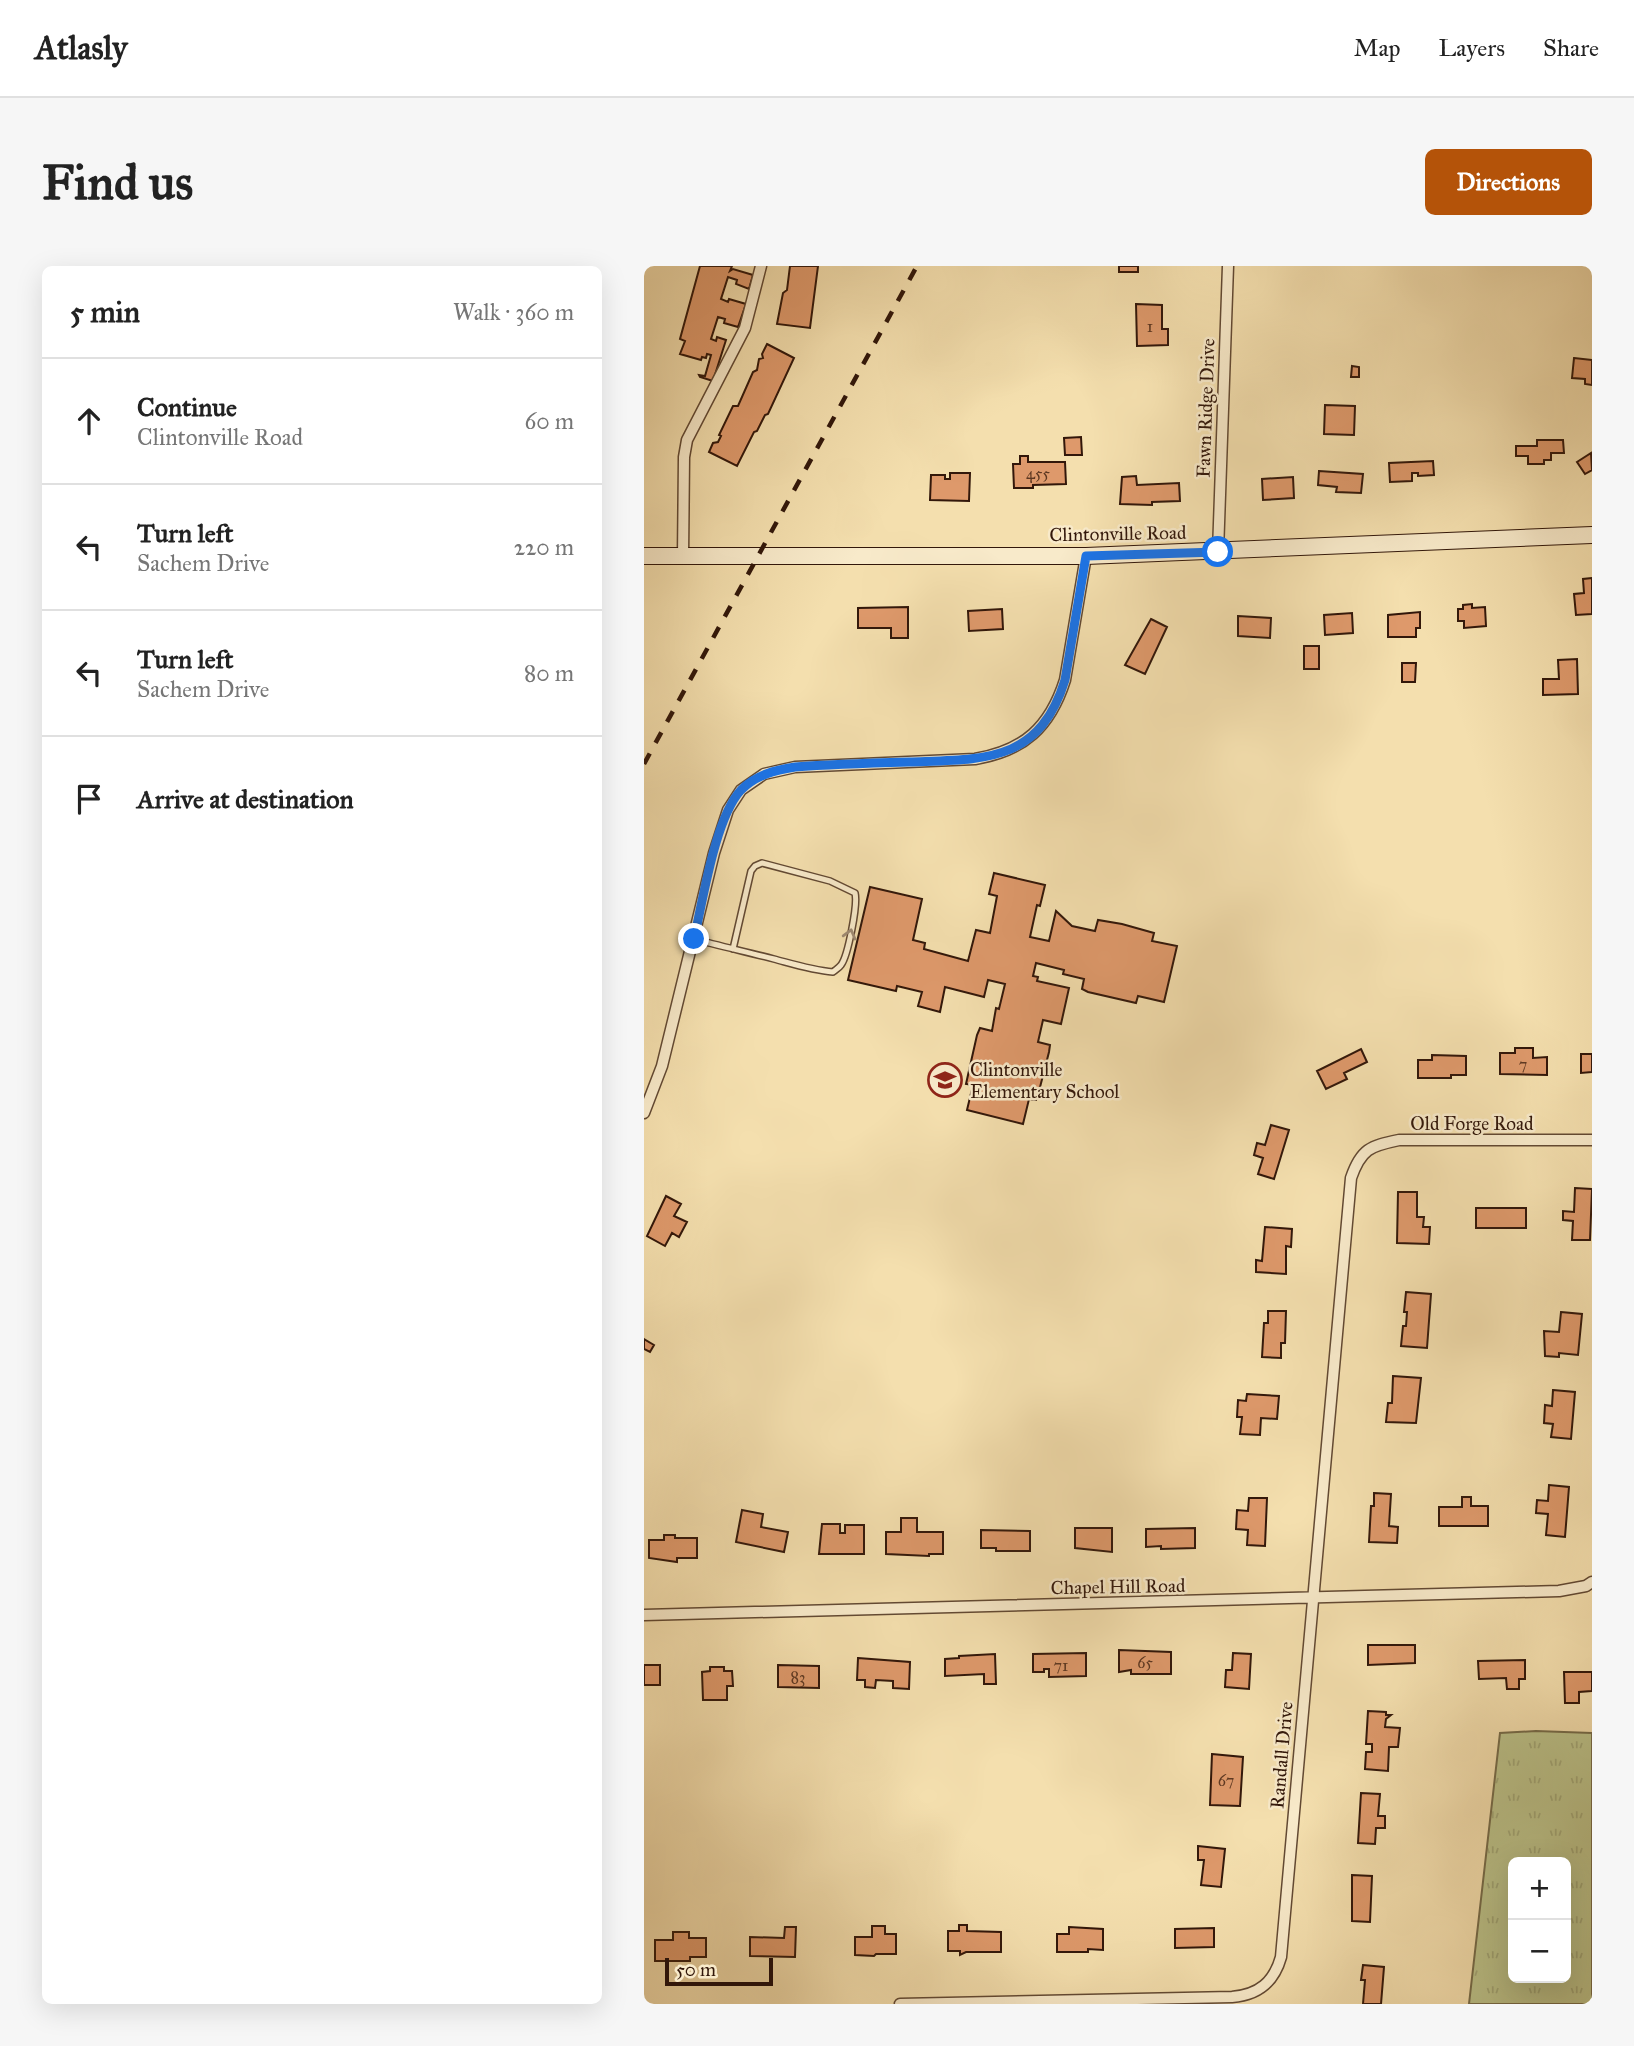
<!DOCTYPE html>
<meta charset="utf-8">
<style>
:root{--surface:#fff;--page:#f6f6f6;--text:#222;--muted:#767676;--line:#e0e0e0;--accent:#b45309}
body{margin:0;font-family:"IM FELL Great Primer",serif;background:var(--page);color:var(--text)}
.controls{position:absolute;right:21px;bottom:21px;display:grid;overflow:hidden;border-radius:10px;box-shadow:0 7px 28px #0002}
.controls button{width:63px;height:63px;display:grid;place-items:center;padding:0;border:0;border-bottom:2px solid var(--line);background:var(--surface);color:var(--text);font:35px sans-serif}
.scale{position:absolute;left:21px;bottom:18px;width:108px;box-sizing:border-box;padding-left:7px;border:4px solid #32170a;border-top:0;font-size:19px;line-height:24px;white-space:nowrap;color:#32170a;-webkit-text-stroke:5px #f8eaca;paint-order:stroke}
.stop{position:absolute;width:21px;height:21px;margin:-16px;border:5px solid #1a73e8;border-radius:50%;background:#fff}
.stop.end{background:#1a73e8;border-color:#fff;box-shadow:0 2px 7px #0008}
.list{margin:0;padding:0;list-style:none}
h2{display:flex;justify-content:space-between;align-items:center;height:91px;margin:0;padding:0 28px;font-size:30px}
h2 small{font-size:23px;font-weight:400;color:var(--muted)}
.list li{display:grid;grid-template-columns:46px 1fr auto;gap:21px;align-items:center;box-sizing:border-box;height:126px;padding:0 28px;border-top:2px solid var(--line)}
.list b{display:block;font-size:26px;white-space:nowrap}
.list p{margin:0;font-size:23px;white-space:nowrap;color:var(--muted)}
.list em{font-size:23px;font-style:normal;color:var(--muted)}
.icon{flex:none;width:38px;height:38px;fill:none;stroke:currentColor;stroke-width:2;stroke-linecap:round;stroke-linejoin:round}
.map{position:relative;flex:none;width:948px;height:1738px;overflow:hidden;border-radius:10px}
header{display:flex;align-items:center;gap:42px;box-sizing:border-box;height:98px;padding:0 35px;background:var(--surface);border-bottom:2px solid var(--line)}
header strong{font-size:33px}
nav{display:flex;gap:38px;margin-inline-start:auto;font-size:24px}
.intro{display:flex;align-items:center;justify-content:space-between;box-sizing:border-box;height:168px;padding:0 42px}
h1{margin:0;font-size:49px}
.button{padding:18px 32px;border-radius:10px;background:var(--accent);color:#fff;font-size:24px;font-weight:700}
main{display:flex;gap:42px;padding:0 42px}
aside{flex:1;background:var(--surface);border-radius:10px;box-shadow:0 7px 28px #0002}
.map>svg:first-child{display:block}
</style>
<header>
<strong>Atlasly</strong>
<nav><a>Map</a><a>Layers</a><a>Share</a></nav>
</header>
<div class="intro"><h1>Find us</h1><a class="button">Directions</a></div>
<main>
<aside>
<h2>5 min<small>Walk · 360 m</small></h2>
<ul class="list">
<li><svg class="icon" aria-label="ahead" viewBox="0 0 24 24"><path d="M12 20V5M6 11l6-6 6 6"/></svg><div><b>Continue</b><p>Clintonville Road</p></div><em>60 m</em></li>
<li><svg class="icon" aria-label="left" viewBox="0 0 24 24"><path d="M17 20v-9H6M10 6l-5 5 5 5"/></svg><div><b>Turn left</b><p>Sachem Drive</p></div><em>220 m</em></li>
<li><svg class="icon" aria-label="left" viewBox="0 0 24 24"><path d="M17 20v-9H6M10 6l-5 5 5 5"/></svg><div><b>Turn left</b><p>Sachem Drive</p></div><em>80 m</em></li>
<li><svg class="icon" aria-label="arrive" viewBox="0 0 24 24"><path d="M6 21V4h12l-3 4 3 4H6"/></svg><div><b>Arrive at destination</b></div></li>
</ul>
</aside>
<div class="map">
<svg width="948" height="1738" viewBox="0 0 948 1738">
<defs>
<pattern id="park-tufts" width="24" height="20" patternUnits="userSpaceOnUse" patternTransform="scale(1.75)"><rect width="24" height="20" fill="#bbc28a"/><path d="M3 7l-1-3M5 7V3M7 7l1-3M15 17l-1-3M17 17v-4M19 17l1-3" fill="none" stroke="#a1a676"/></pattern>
</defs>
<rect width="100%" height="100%" fill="#f4dfae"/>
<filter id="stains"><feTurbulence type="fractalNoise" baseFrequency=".00286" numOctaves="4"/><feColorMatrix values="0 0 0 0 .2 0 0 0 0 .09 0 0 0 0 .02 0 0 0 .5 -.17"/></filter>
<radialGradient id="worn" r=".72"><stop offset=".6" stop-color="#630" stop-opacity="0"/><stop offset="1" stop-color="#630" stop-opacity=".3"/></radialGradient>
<!-- park -->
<path fill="url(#park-tufts)" stroke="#766c4a" stroke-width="2" fill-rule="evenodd" d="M892,1465L948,1467V1738H825L856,1467ZM869,1596H922V1712H869Z"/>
<!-- building -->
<path fill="#de996b" stroke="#32170a" stroke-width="2" d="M56,0H88L86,5L89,3L109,9L105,23L92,18L93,14L84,11L77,33L84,36L85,33L102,38L94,61L80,57L81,53L74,51L67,73L72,75L73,71L82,74L69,115L56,111L55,109L61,110L67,89L63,88L62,92L58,91L57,94L36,88L41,75L36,73Z
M146,0H174L166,62L133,58L139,27L143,24Z
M475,0H494V6H475Z
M492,38L518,39V63H524V79L493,80Z
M123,78L150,92L124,148L121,149L113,165L110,166L93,200L65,186L69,177L74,176L77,170L75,169L89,140H94L109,106L113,104L115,93L119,92L118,88Z
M930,92L948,94V119L941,118V113L928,112Z
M708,100L715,101V111H707Z
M681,139L711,140L710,169L680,168Z
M437,171L438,189H421L420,172Z
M893,174H919L920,187H907V194H900V198H884V190H872V180H893Z
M947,187L948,204L941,208L933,196Z
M376,190H384V196H421L422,218L389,219V222H370L369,198H376Z
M789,195L790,209L774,210V207H768V215L746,216L745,197Z
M675,205L719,208L717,227L692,226L693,221L674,219Z
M306,207H326L325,235L286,234L287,209H301V213H306Z
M492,210L493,219L535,217L536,235L508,236V239L476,238L478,211Z
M649,211L650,232L619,234L618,213Z
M948,312V348L932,349L930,328L940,327L939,313Z
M828,338V342L841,341L842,360L820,362V355H814V343H819V339Z
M264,341V372H247V362H214V342Z
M358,343L359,363L325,365L324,345Z
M776,346V362H772V371H744V349Z
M708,347L709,367L681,369L680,349Z
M594,350L627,352L626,372L594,370Z
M507,353L523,361L501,408L481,399Z
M660,380H675V403H660Z
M933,393L934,428L899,429V413H915L914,394Z
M758,397H772L771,416H758Z
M350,607L401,619L396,640L393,639L386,671L405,675L412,645L428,660L451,665L454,654L478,658L510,667L508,675L533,680L520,736L494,730L492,737L444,726L438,723L440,713L419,708L420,704L392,697L389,710L394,711L393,715L425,722L417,758L399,754L394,776L406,779L405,786L394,829L392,834L385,833L379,858L323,844L329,819L322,818L333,769L336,762L348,765L352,742L355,743L361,718L344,714L340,731L301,721L296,746L274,740L278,726L253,720L252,725L204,714L226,621L278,633L269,674L281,677L280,683L324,695L332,664L346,667L353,630L345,628Z
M871,782H889V792L903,791V809L856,808V787H871Z
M717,783L723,796L700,807L703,813L682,823L673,805Z
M937,788H948V806L937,807Z
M788,789L822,790V809H807V812H774V794H788Z
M627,859L645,864L630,913L614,908L619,892L610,889L613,877L621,879Z
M931,922L948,923L946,974H928L929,955L919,954V945L930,946Z
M754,926H773V951H780L779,961H786L785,978L753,977Z
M22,930L37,938L30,950L43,956L35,971L28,967L21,980L3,970Z
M832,942H882V962H832Z
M621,961L648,963L647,981L642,980V1008L612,1006V994L618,995Z
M762,1026L787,1028L783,1082L757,1080L759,1060H762L763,1046H760Z
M624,1045H642L641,1077H637V1092L618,1091L620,1057H624Z
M917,1046L938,1048L934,1089L915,1087V1091L901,1090L900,1065L915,1066Z
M0,1073L10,1079L6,1086L0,1083Z
M749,1110L777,1112L772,1157L742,1156L744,1137H748Z
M909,1124L931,1126L927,1173L907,1171L909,1158L900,1157L901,1139L908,1140Z
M603,1128L635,1130L633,1153L617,1152L616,1169L596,1168L598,1151H593L594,1134L602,1135Z
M905,1219L925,1221L921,1271L902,1269L904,1248L892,1247L893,1234L904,1235Z
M730,1227L747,1228L745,1260L754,1261L753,1277L725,1276L727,1240H730Z
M818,1231H827V1240H844V1260H795V1241H818Z
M605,1232H623L621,1280L603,1279L604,1264L592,1263L593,1244L604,1245Z
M98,1244L119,1248L117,1261L144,1266L140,1286L92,1276Z
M257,1252H273V1266H299V1288H285V1290L242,1288V1266H257Z
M178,1258H196V1267H201V1259H220V1288H175Z
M431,1262H468V1286L431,1282Z
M551,1262V1282L517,1283V1280L502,1281V1263Z
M337,1264L386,1265V1285H352V1282H337Z
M20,1269H31V1272H53V1292H33V1296L5,1292V1274H20Z
M724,1379H771V1397L724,1399Z
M475,1384L527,1386V1408H487V1404L475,1406Z
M442,1387V1410L405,1411V1403H400V1406H389V1388Z
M589,1387L607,1388L605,1423L581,1421L582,1404H588Z
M351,1388L352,1418H340V1408L301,1410V1393L315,1392V1390Z
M214,1392L266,1396L265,1423L249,1422V1415L232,1414L231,1422L221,1421V1414H213Z
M881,1394V1413H875V1423H863L862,1412L835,1413L834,1395Z
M0,1399H16V1419H0Z
M134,1399L175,1400V1422L134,1421Z
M66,1401H80V1405H88L89,1420H83V1434H59L58,1406L66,1405Z
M920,1406H948V1425L935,1426V1437H921Z
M724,1445L742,1446V1449H747L742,1453L741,1461L756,1462L754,1481H745L744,1505L721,1503L722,1486H728V1478H722Z
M568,1488L599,1491L596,1540L566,1539Z
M717,1527L736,1528L734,1550H741V1562H732L731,1578L714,1577Z
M554,1580L581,1583L577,1621L557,1619L560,1594H554Z
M708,1609L728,1610L726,1656L708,1655Z
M315,1659H323V1665L357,1666V1686H322L316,1689V1685H304V1665H315Z
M228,1660H241V1668H252V1688H232L230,1690L211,1689V1671H228Z
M141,1661H152L151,1691L106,1690V1671L140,1672Z
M425,1661L459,1663V1684L444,1683V1686H413V1668H425Z
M570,1662V1681L531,1682V1663Z
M29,1666H45V1672H62V1691H46V1695H11V1674H29Z
M719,1699L740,1701L737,1738H719L721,1714H717Z"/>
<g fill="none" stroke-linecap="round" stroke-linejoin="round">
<!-- lane casing -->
<g stroke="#624933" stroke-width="8">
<path id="lane" d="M50,673C76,680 103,686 130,693C149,698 168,704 189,706C191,704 195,702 197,699C204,690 214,638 211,627L186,615L118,597L111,600L107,605L89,683"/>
</g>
<!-- street casing -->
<g stroke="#624933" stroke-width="13">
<path id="street" d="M574,286L584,0
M39,291L40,191L43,174L101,62L117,0
M0,847L18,800L70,587L84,544L97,524L120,508L151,501L331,493C380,485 406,461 421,414L442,290
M0,1349L915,1325L942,1320L948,1316
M256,1738L588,1731C615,1729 630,1716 637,1691L707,912C717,883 726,880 755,874H948"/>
</g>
<!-- secondary casing -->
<g stroke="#32170a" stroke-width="18">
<path id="secondary" d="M0,290H442L948,269"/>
</g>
<!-- lane -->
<use href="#lane" stroke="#f8eaca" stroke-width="5"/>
<!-- street -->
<use href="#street" stroke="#f8eaca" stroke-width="10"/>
<!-- secondary -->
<use href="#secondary" stroke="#f8eaca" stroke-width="16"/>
<!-- rail -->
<path stroke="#32170a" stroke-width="4.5" stroke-dasharray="12 12" stroke-linecap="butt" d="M0,498L273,0"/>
</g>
<!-- one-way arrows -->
<defs><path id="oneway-chevron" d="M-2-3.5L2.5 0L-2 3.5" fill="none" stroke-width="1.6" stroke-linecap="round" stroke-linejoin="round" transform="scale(1.75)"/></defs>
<use stroke="#9f8b74" href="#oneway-chevron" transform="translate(206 668) rotate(-75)"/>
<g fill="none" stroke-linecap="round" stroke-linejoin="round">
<!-- route -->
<path stroke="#1a73e8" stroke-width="9" d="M50,673C59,634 71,552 97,524C112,509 131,504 151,501C189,498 227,497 265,496C339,493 395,498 421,414L442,290L574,286"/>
</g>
<!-- icons -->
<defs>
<g id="school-ring" transform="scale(1.75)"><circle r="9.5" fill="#f8eaca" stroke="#8f2418" stroke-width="1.5"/><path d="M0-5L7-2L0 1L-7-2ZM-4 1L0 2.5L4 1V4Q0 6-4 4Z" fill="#8f2418"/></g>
</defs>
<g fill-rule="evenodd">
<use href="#school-ring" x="301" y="814"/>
</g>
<g text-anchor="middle" stroke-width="5" stroke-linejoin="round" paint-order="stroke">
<!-- number labels -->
<g font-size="16" fill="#5d3822">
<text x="506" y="66">1</text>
<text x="394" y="213">455</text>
<text x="879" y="804">7</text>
<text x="501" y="1402">65</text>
<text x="417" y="1405">71</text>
<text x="154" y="1417">83</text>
<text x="582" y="1520">67</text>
</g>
<!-- street labels -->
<g font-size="19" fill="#32170a" stroke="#f8eaca">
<text transform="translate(561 142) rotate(-88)" y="7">Fawn Ridge Drive</text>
<text transform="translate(474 267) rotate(-1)" y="7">Clintonville Road</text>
<text x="828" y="864">Old Forge Road</text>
<text transform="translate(474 1320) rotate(-1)" y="7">Chapel Hill Road</text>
<text transform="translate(637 1489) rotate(-85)" y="7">Randall Drive</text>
</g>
<!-- poi labels -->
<g font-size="19" fill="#32170a" stroke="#f8eaca" text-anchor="start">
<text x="326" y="810">Clintonville<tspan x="326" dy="22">Elementary School</tspan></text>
</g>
</g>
<rect width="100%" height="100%" filter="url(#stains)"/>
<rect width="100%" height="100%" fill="url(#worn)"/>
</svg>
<div class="controls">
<button>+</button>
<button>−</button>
</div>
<div class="scale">50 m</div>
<div class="stop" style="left:574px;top:286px"></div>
<div class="stop end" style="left:50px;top:673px"></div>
</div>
</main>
